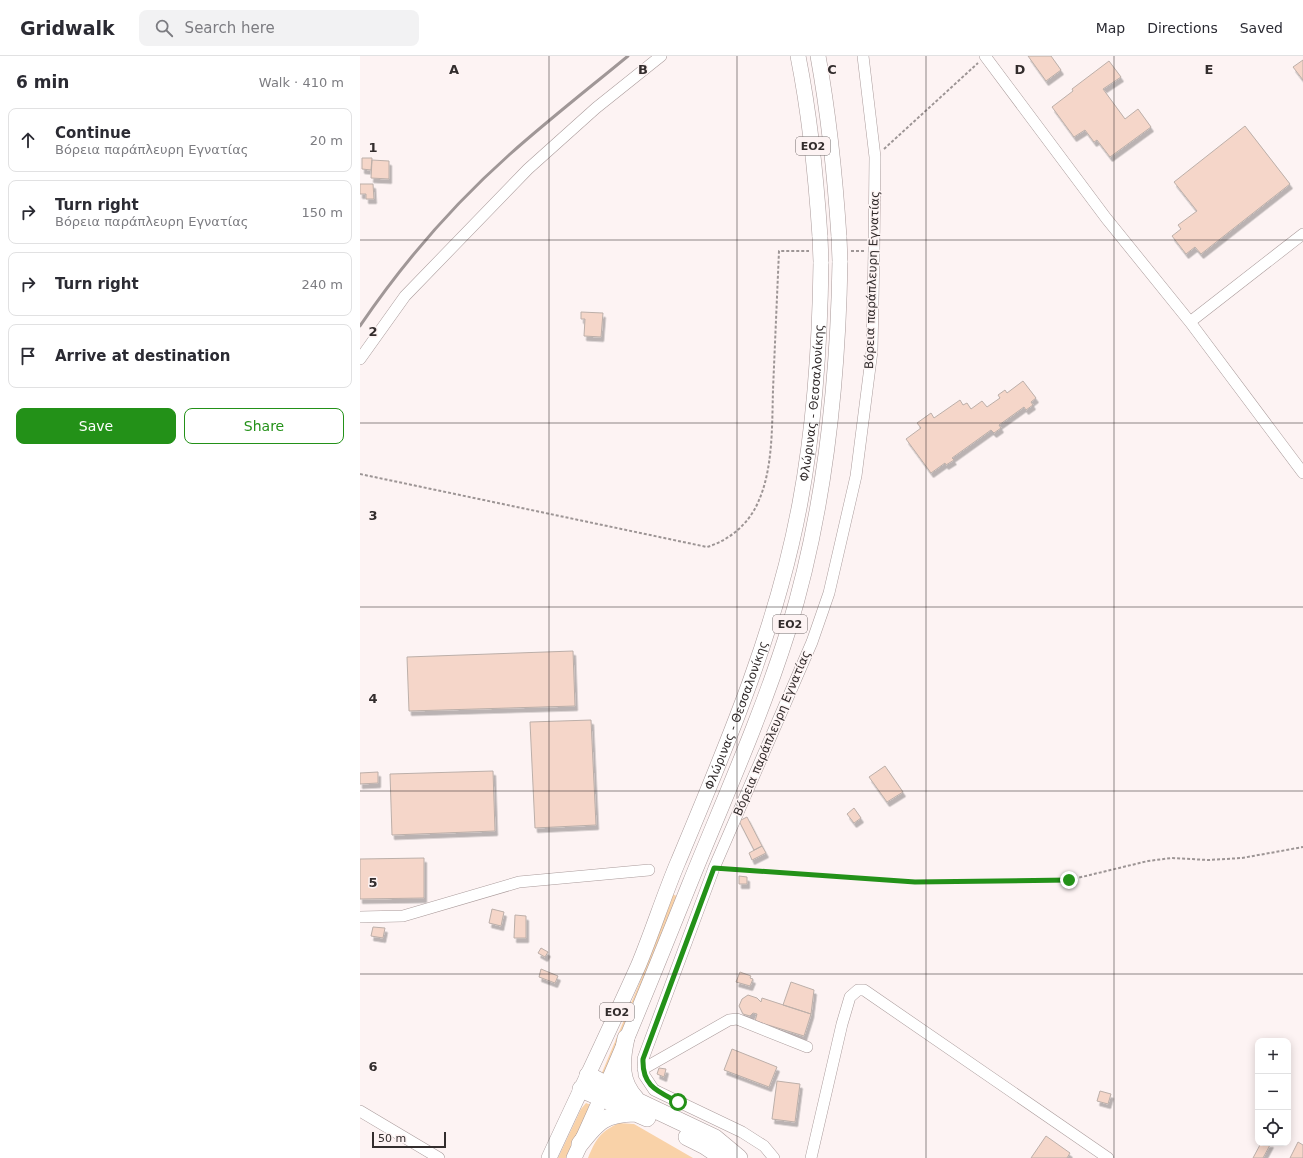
<!DOCTYPE html>
<meta charset="utf-8">
<style>
:root{--surface:#fff;--page:#f2f2f3;--text:#2b2b33;--muted:#7c7c81;--line:#e1e1e2;--accent:#239118}
body{margin:0;font-family:"DejaVu Sans",sans-serif;background:var(--page);color:var(--text)}
.controls{position:absolute;right:12px;bottom:12px;display:grid;overflow:hidden;border-radius:8px;box-shadow:0 2px 10px #0003}
.controls button{width:36px;height:36px;display:grid;place-items:center;padding:0;border:0;border-bottom:1px solid var(--line);background:var(--surface);color:var(--text);font:20px sans-serif}
.scale{position:absolute;left:12px;bottom:10px;width:74px;box-sizing:border-box;padding-left:4px;border:2px solid #332d2d;border-top:0;font-size:11px;line-height:14px;white-space:nowrap;color:#332d2d;-webkit-text-stroke:3px #fdf3f3;paint-order:stroke}
.stop{position:absolute;width:12px;height:12px;margin:-9px;border:3px solid #239118;border-radius:50%;background:#fff}
.stop.end{background:#239118;border-color:#fff;box-shadow:0 1px 4px #0008}
.list{margin:0;padding:0;list-style:none}
h2{display:flex;justify-content:space-between;align-items:center;height:52px;margin:0;padding:0 16px;font-size:17px}
h2 small{font-size:13px;font-weight:400;color:var(--muted)}
.list li{display:grid;grid-template-columns:26px 1fr auto;gap:12px;align-items:center;box-sizing:border-box;height:64px;margin:0 8px 8px;padding:0 8px;border:1px solid var(--line);border-radius:8px}
.list b{display:block;font-size:15px;white-space:nowrap}
.list p{margin:0;font-size:13px;white-space:nowrap;color:var(--muted)}
.list em{font-size:13px;font-style:normal;color:var(--muted)}
.actions{display:flex;gap:8px;padding:12px 16px}
.actions a{flex:1;padding:9px 0;border:1px solid var(--accent);border-radius:8px;text-align:center;font-size:14px;color:var(--accent)}
.actions .main{background:var(--accent);color:#fff}
.icon{flex:none;width:22px;height:22px;fill:none;stroke:currentColor;stroke-width:2;stroke-linecap:round;stroke-linejoin:round}
.map{position:relative;flex:none;width:943px;height:1102px;overflow:hidden}
header{display:flex;align-items:center;gap:24px;box-sizing:border-box;height:56px;padding:0 20px;background:var(--surface);border-bottom:1px solid var(--line)}
header strong{font-size:19px}
nav{display:flex;gap:22px;margin-inline-start:auto;font-size:14px}
.search{width:280px;height:36px;background:var(--page);display:flex;align-items:center;gap:10px;box-sizing:border-box;padding:0 14px;border-radius:8px;color:var(--muted);font-size:15px}
main{display:flex}
aside{flex:1;background:var(--surface)}
.map>svg:first-child{display:block}
</style>
<header>
<strong>Gridwalk</strong>
<div class="search"><svg class="icon" aria-label="search" viewBox="0 0 24 24"><circle cx="10" cy="10" r="6"/><path d="M15 15l6 6"/></svg>Search here</div>
<nav><a>Map</a><a>Directions</a><a>Saved</a></nav>
</header>
<main>
<aside>
<h2>6 min<small>Walk · 410 m</small></h2>
<ul class="list">
<li><svg class="icon" aria-label="ahead" viewBox="0 0 24 24"><path d="M12 20V5M6 11l6-6 6 6"/></svg><div><b>Continue</b><p>Βόρεια παράπλευρη Εγνατίας</p></div><em>20 m</em></li>
<li><svg class="icon" aria-label="right" viewBox="0 0 24 24"><path d="M7 20v-9h11M14 6l5 5-5 5"/></svg><div><b>Turn right</b><p>Βόρεια παράπλευρη Εγνατίας</p></div><em>150 m</em></li>
<li><svg class="icon" aria-label="right" viewBox="0 0 24 24"><path d="M7 20v-9h11M14 6l5 5-5 5"/></svg><div><b>Turn right</b></div><em>240 m</em></li>
<li><svg class="icon" aria-label="arrive" viewBox="0 0 24 24"><path d="M6 21V4h12l-3 4 3 4H6"/></svg><div><b>Arrive at destination</b></div></li>
</ul>
<div class="actions"><a class="main">Save</a><a>Share</a></div>
</aside>
<div class="map">
<svg width="943" height="1102" viewBox="0 0 943 1102">
<defs>
<filter id="shadow"><feDropShadow dx="2.5" dy="4.5" stdDeviation="0" flood-color="#0004"/></filter>
</defs>
<rect width="100%" height="100%" fill="#fdf3f3"/>
<!-- green -->
<path fill="#f9d2a8" d="M312,838L319,841L243,1020L241,1019L282,921L295,875Z
M226,1047L231,1049L206,1102H198L221,1053Z
M259,1067L274,1068L333,1102H228C236,1083 240,1076 259,1067Z"/>
<!-- building -->
<path fill="#f5d6c9" stroke="#bcafa9" filter="url(#shadow)" d="M668,0H691L701,14L686,25Z
M943,4V24L933,11Z
M749,5L761,21L743,33L765,63L778,53L791,71L750,101L737,84L734,86L725,74L714,81L692,51L713,35L712,33Z
M885,70L930,128L841,198L835,191L826,198L812,180L821,173L818,169L837,155L814,126Z
M2,102H12L11,114L2,113Z
M12,104L29,105V123L11,122Z
M0,128H13L14,143H6V138H0Z
M221,256L243,257L241,281L224,280L225,263H221Z
M663,325L676,342L671,346L673,349L666,354L664,351L639,369L641,372L634,377L631,374L592,402L594,404L586,409L585,407L571,417L546,383L561,372L557,367L571,357L574,362L600,344L603,349L607,347L611,353L622,345L627,351L640,342L638,339L645,334L647,337Z
M213,595L215,650L49,655L47,601Z
M231,664L236,769L175,772L170,666Z
M525,710L543,736L527,746L509,721Z
M133,715L135,775L32,779L30,718Z
M18,716V727L0,728V717Z
M494,752L501,762L494,767L487,758Z
M387,761L402,790L394,794L379,765Z
M402,790L406,797L392,804L389,797Z
M64,802V842L0,843V803Z
M379,820L387,821V828H379Z
M132,853L144,856L141,870L129,867Z
M155,859L166,860V882H154Z
M13,871L25,872L23,882L11,880Z
M181,892L188,896L185,901L178,897Z
M181,913L198,920L195,927L179,921Z
M380,916L391,920L390,922L393,923L390,930L376,926Z
M431,926L454,934L451,958L423,949Z
M388,939L397,942L401,946L402,942L451,958L444,980L395,965L397,958L393,957L390,960L383,958L379,950L382,943Z
M372,993L417,1011L409,1031L364,1014Z
M299,1012L306,1013L304,1021L297,1018Z
M417,1025L440,1028L435,1066L412,1063Z
M740,1035L751,1038L748,1048L737,1045Z
M686,1080L710,1097L707,1102H671Z
M938,1086L943,1089V1102H930Z
M901,1087H911L903,1102H893Z"/>
<g fill="none" stroke-linecap="round" stroke-linejoin="round">
<!-- minor casing -->
<g stroke="#aa9b9b" stroke-width="12">
<path id="minor" d="M625,0L746,162L830,266L943,417
M830,266L943,178
M0,303L45,240L168,113L236,52L301,0
M0,861L43,860L159,826L289,814
M283,1013L369,964L377,963L447,991
M0,1055L79,1102
M414,1102L404,1090L382,1076L294,1034L284,1019L283,1003L354,812L452,586L469,537L496,420L512,295L514,195L515,101L503,0
M451,1102L482,968L490,941L498,934H504L748,1102"/>
</g>
<!-- major casing -->
<g stroke="#aa9b9b" stroke-width="16">
<g id="major">
<path d="M438,0C450,60 456,120 460,181"/>
<path d="M458,0C469,60 475,120 479,181"/>
<path id="s1" d="M189,1102C219,1037 250,973 279,908C293,874 304,839 318,806C367,689 417,572 440,447C455,367 460,287 461,206"/>
<path d="M214,1102C256,1012 293,919 330,827C364,743 401,661 428,575C465,455 478,330 480,205"/>
</g>
</g>
<!-- highway casing -->
<g stroke="#aa9b9b" stroke-width="18">
<path id="highway" d="M266,982C261,1005 259,1025 276,1043
M228,1019L279,1046L355,1082L379,1102
M221,1033L287,1062
M327,1081L345,1090L363,1102
M220,1088C238,1065 244,1058 275,1057"/>
</g>
<!-- path -->
<path stroke="#9d9595" stroke-width="2" stroke-dasharray="3 2" stroke-linecap="butt" d="M524,93L618,7
M491,195H505
M0,418L347,491C370,484 390,467 399,444C413,412 412,369 413,334C415,287 417,241 419,195H449
M365,813L555,826L709,824L788,805L812,802L848,804L882,802L943,791"/>
<!-- minor -->
<use href="#minor" stroke="#fff" stroke-width="11"/>
<!-- major -->
<use href="#major" stroke="#fff" stroke-width="15"/>
<!-- highway -->
<use href="#highway" stroke="#fff" stroke-width="17"/>
<!-- rail -->
<path stroke="#a09797" stroke-width="3" d="M0,270C42,208 93,149 149,99C187,65 228,33 268,0"/>
<!-- major-bridge casing -->
<g stroke="#aa9b9b" stroke-width="16" stroke-linecap="butt">
<path id="major-bridge" d="M460,181L461,206
M479,181L480,205"/>
</g>
<!-- major-bridge -->
<use href="#major-bridge" stroke="#fff" stroke-width="15"/>
</g>
<g fill="none" stroke-linecap="round" stroke-linejoin="round">
<!-- route -->
<path stroke="#239118" stroke-width="5" d="M318,1046C297,1035 282,1030 283,1003L354,812L555,826L709,824"/>
</g>
<!-- grid -->
<path fill="none" stroke="#332d2d" stroke-width="1" stroke-opacity="0.55" d="M189,0V1102M377,0V1102M566,0V1102M754,0V1102M0,184H943M0,367H943M0,551H943M0,735H943M0,918H943"/>
<g text-anchor="middle" stroke-width="3" stroke-linejoin="round" paint-order="stroke">
<!-- shield labels -->
<g fill="#fdf3f3" stroke="#706868" stroke-width="1">
<rect x="436" y="81" width="34" height="18" rx="3"/>
<rect x="413" y="559" width="34" height="18" rx="3"/>
<rect x="240" y="947" width="34" height="18" rx="3"/>
</g>
<g font-size="11" font-weight="bold" fill="#332d2d">
<text x="453" y="94">ΕΟ2</text>
<text x="430" y="572">ΕΟ2</text>
<text x="257" y="960">ΕΟ2</text>
</g>
<!-- street labels -->
<g font-size="12" fill="#332d2d" stroke="#fdf3f3">
<text transform="translate(512 224) rotate(-88)" y="4">Βόρεια παράπλευρη Εγνατίας</text>
<text dy="4" stroke="none"><textPath href="#s1" startOffset="804">Φλώρινας - Θεσσαλονίκης</textPath></text>
<text dy="4" stroke="none"><textPath href="#s1" startOffset="481">Φλώρινας - Θεσσαλονίκης</textPath></text>
<text transform="translate(412 677) rotate(-67)" y="4">Βόρεια παράπλευρη Εγνατίας</text>
</g>
</g>
<g font-size="13" text-anchor="middle" font-weight="bold" fill="#332d2d" stroke="#fdf3f3" stroke-width="3" stroke-linejoin="round" paint-order="stroke">
<text x="94" y="18">A</text>
<text x="283" y="18">B</text>
<text x="472" y="18">C</text>
<text x="660" y="18">D</text>
<text x="849" y="18">E</text>
<text x="13" y="96">1</text>
<text x="13" y="280">2</text>
<text x="13" y="464">3</text>
<text x="13" y="647">4</text>
<text x="13" y="831">5</text>
<text x="13" y="1015">6</text>
</g>
</svg>
<div class="controls">
<button>+</button>
<button>−</button>
<button><svg class="icon" aria-label="locate" viewBox="0 0 24 24"><circle cx="12" cy="12" r="6"/><path d="M12 2v4M12 18v4M2 12h4M18 12h4"/></svg></button>
</div>
<div class="scale">50 m</div>
<div class="stop" style="left:318px;top:1046px"></div>
<div class="stop end" style="left:709px;top:824px"></div>
</div>
</main>
